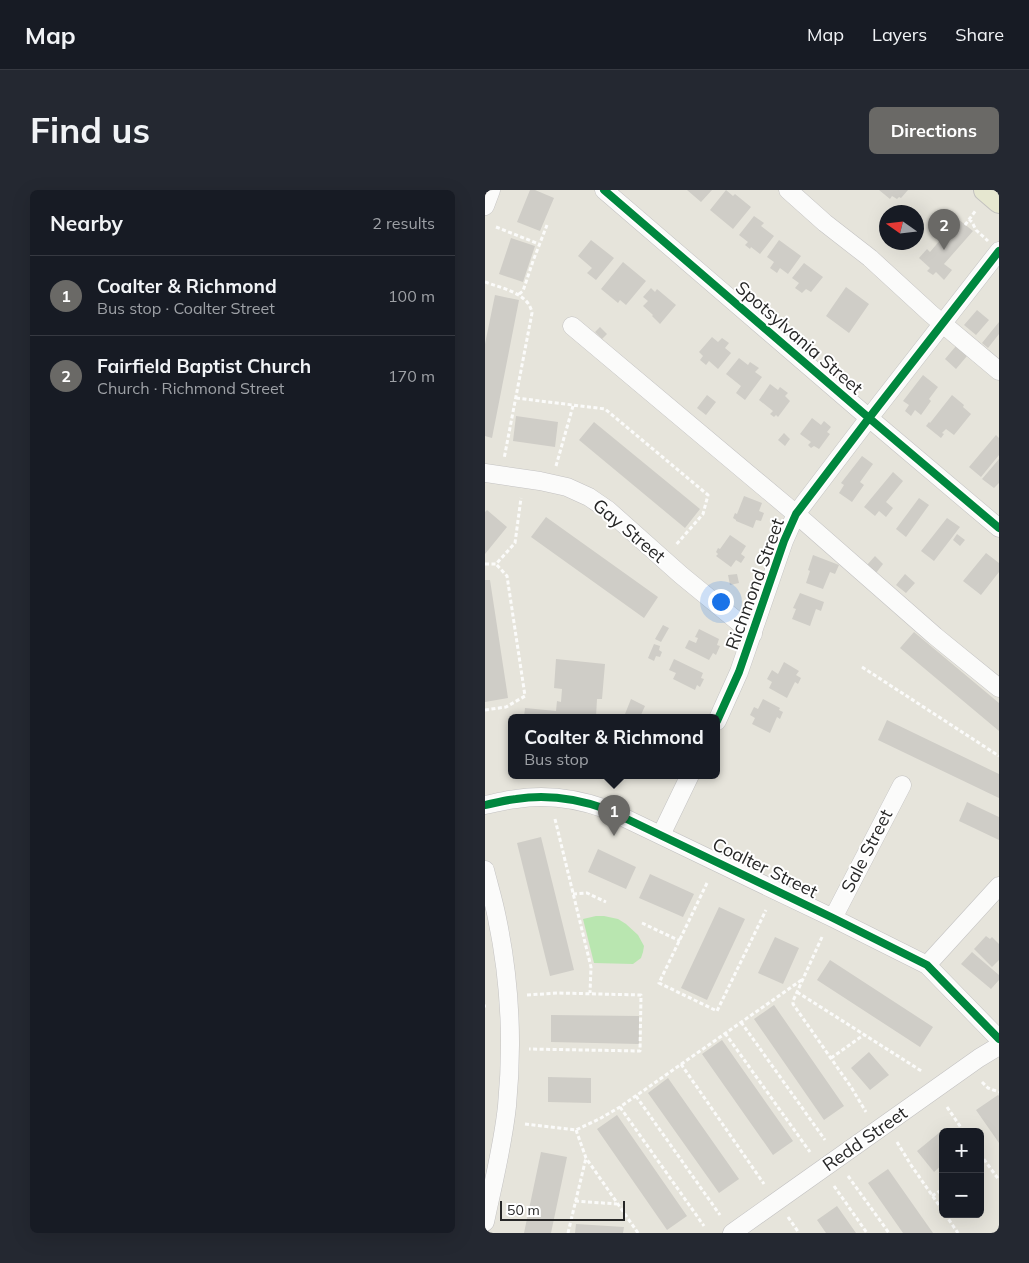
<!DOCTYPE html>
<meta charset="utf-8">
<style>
:root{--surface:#171b24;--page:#242831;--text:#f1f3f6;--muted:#9ea1a6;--line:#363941;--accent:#6a6966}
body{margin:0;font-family:Mulish,sans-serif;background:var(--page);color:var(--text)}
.controls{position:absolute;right:15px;bottom:15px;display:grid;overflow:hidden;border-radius:8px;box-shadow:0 5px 20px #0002}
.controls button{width:45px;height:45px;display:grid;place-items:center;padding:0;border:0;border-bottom:1px solid var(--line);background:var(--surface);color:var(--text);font:25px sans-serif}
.compass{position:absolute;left:394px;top:15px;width:45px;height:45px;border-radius:50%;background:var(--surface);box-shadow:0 5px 20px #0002;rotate:284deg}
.scale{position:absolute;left:15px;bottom:12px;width:125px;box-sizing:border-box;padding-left:5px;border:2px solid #272727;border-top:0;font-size:14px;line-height:18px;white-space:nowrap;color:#272727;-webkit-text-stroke:4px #fff;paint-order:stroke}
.you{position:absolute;left:235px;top:411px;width:18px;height:18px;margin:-12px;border:4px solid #fff;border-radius:50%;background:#1a73e8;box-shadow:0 0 0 8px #1a73e833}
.badge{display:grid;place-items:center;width:32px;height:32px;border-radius:50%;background:var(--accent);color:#fff;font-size:16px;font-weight:700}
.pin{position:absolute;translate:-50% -41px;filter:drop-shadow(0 1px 2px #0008)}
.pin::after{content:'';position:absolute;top:26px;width:18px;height:15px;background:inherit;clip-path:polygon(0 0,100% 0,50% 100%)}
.popup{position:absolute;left:23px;top:524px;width:212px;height:65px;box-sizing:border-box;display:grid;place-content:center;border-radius:8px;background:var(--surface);filter:drop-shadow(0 1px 4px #0005);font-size:16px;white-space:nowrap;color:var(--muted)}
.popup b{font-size:19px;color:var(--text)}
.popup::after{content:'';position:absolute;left:50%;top:100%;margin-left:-10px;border:10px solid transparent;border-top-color:var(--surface)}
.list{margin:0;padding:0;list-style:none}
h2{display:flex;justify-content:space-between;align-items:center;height:65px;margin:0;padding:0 20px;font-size:21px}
h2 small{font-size:16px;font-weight:400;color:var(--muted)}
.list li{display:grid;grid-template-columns:32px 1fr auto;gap:15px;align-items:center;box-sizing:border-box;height:80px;padding:0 20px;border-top:1px solid var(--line)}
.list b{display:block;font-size:19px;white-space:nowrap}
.list p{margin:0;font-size:16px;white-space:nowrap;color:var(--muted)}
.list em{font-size:16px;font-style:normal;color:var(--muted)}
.map{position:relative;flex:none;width:514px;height:1043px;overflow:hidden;border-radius:8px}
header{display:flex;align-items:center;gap:30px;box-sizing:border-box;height:70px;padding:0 25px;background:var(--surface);border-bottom:1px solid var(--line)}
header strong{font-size:24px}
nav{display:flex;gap:28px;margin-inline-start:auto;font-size:18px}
.intro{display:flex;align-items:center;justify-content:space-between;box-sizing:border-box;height:120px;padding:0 30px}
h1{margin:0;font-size:35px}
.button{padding:12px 22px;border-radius:8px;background:var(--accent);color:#fff;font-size:18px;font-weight:700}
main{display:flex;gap:30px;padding:0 30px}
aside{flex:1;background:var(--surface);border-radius:8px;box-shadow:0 5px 20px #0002}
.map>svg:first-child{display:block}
</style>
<header>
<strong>Map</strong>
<nav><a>Map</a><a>Layers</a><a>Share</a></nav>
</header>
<div class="intro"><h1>Find us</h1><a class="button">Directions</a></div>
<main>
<aside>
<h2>Nearby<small>2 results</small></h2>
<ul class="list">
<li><span class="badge">1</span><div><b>Coalter &amp; Richmond</b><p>Bus stop · Coalter Street</p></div><em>100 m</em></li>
<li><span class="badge">2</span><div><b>Fairfield Baptist Church</b><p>Church · Richmond Street</p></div><em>170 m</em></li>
</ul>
</aside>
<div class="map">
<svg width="514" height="1043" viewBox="0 0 514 1043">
<rect width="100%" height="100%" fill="#e6e4db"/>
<!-- green -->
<path fill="#b9e6b0" d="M111,726H119L133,729L141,734L153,745L159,756L158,762L156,768L148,774L109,773L98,729Z"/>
<!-- building -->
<path fill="#cfcdc7" d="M45,0H50L69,8L55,41L32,32Z
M202,0H227L216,12Z
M241,0L248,6L250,4L266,17L248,39L225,20Z
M394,0H423L416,8L414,7L412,9L407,6L405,9Z
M269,26L279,33L276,36L289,46L275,64L266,57L265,59L260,55L263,52L254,45Z
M473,29L488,41L459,74L467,80L459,90L451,82L448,85L442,81L445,78L434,68L442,59L445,62Z
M26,48L50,56L38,92L14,84Z
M106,50L129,68L111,90L102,83L107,78L93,66Z
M294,50L316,66L303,84L295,78L292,83L285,78L289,72L282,67Z
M138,72L161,91L141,115L135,110L133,113L116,99Z
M319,73L338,87L326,102L321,99L317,103L310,98L314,93L307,88Z
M361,97L384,114L364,143L341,126Z
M166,98L170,102L172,99L191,115L175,134L167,126L168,125L158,116L163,111L158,107Z
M10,105L34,110L7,248L0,246V154Z
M492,120L504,130L491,145L479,135Z
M514,132V144L503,158L497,153Z
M115,137L122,144L117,149L110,142Z
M227,147L233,152L237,148L244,153L240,158L246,163L233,179L224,171L221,175L215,170L218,166L214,162Z
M471,156L482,166L471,179L460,169Z
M254,168L263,175L265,172L274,178L270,182L277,187L260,210L251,203L256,196L241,184Z
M438,185L453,197L444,209L446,211L436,225L430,220L426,226L420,221L424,215L418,211Z
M285,194L293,200L295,197L303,203L300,206L305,211L293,227L291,225L289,227L285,224L288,221L274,210Z
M222,205L231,212L221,225L212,218Z
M467,205L479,215L478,217L486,224L469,245L461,239L457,243L459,244L456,248L441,236L444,232L445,233Z
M31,226L73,232L70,257L28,251Z
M327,228L336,235L339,231L346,237L342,242L345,244L334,259L329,256L326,258L323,255L326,252L315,244Z
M109,232L215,319L200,338L94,250Z
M299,243L305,249L300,256L293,250Z
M511,245L514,248V265L496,287L484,277Z
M377,266L388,274L375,292L379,295L367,312L354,303L359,295L356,293Z
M514,269V293L509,298L497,289Z
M408,282L418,291L401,312L408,318L401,327L394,321L390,326L379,317Z
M259,306L277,313L274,321L279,323L276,331L271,330L268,338L251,331V330L248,328L250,323L252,324Z
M434,308L444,315L421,347L411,339Z
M2,320L22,337L0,364V322Z
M61,327L173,407L159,428L46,347Z
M462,328L475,337L449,371L436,361Z
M472,344L480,350L475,356L468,350Z
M245,345L261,356L256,364L260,367L256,373L251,370L246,377L231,366L233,364L231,362L233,358L235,359Z
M501,363L514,373V382L496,405L478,391Z
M328,365L354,375L350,384L345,382L338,399L321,393L325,381L323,380Z
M390,366L398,374L391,383L382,375Z
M252,384L254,393L245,395L243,385Z
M420,384L430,393L421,403L411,395Z
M0,390H5L23,508L0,512Z
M315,403L339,412L336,421L331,419L325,436L307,429L311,419L308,418Z
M178,435L184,438L176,452L170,449Z
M214,439L234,449L232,455L235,456L231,465L228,463L224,470L200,458L204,450L211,453L213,448L210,447Z
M429,442L514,513V541L415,458Z
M169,454L175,456L174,460L177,462L175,467L171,466L169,471L163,468Z
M71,469L120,474L117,509H112L111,527H39L40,518L71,521L72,511L76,512L77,499L69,498Z
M189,469L218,483L216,488L219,489L215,497L212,495L210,500L188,489L191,483L184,480Z
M299,472L314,481L311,485L316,488L313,494L310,492L302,508L284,498L287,492L282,489L287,480L293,484Z
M146,509L160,516L155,527H148L140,524Z
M278,509L295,518L294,520L298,522L295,529L292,527L285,543L267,534L270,528L265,525L269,517L273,519Z
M402,530L514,584V608L393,550Z
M482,612L514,627V650L474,631Z
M56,647L89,780L65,786L32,653Z
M113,659L151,677L141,699L103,682Z
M165,684L209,704L198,727L154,708Z
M234,717L260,729L222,810L196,798Z
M501,746L505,749L507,747L514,754V770L507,777L489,759Z
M290,747L314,758L298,794L273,783Z
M487,762L514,785V790L506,799L476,774Z
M345,770L448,837L435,857L332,790Z
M289,815L359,916L339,930L269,829Z
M66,825L154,826V854L66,852Z
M237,850L308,951L288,965L217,864Z
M384,862L404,885L385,900L366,878Z
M63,887L106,888V913L63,912Z
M183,888L254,989L234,1003L163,903Z
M513,905L514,906V953L491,920Z
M132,925L202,1026L182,1040L112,939Z
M460,938L463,942H458V974L449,982L432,961Z
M56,962L82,967L66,1043H39Z
M403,979L448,1043H418L383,993Z
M352,1016L371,1043H341L332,1030Z
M91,1034L139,1037L138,1043H90Z"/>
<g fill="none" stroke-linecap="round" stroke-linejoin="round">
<!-- minor casing -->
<g stroke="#c3c2c2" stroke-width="19">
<path id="minor" d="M119,0L384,228L514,338
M303,0L340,33L385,68L446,124L514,181
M0,16L6,0
M87,136L311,324L450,446L514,498
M0,283L55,291L82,297L104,307L123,320L196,385L268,444
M232,531L254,482L299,351L311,324L384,228L514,61
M0,615C10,613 21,610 31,609C62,604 93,609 121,619L348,728L442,775L514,849
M176,645L205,585
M0,680C4,696 9,712 12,728C25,790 28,854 22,916C18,955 8,994 0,1032
M348,728L417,595
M442,775L514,696
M247,1043L494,868L514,856"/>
</g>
<!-- major casing -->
<g stroke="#c3c2bf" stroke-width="24">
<path id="major" d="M500,0L514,12"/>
</g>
<!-- path -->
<path stroke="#fbfbfa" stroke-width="3" stroke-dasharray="4 2.5" stroke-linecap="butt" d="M484,29L487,32L491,40L503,51
M480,35L491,20
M11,37L54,54
M0,92C16,98 44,103 47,123L19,269
M34,104L38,101L48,71L62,35
M31,208L120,219L223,305L218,324L190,356
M71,276L88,216
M0,374H11L30,353L36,308
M377,477L514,566
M0,520L21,517L40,506L22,386L11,374
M70,629L106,777L105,803
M222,693L174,793L232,821L281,720
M88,704L102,703L121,712
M157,733L195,751
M337,747L308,811V814L366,897L381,922
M312,802L438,882
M42,805L73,803L156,805L155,861L44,859
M0,816H1
M256,832L340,950
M240,843L325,962
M346,868L380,844
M196,874L279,994
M497,892L503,898L514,902
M151,906L235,1025
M135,917L219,1036
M462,917L479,942
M40,934L91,940L116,928L135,917L318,789
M91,940L101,968L153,1043
M412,952L426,975L458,1021
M495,964L514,990
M363,986L404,1043
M349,996L382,1043
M447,1006L458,999
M90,1011L132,1014
M460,1024L473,1043
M303,1027L314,1043
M83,1043L101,968"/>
<!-- minor -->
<use href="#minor" stroke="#fbfbfa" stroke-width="18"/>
<!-- major -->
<use href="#major" stroke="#e6e7d0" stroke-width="22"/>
<!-- cycleway casing -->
<g stroke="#fff" stroke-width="11">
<path id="cycleway" d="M119,0L384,228L514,338
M232,531L254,482L299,351L311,324L384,228L514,61
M0,615C10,613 21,610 31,609C62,604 93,609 121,619L348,728L442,775L514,849"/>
</g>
<!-- cycleway -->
<use href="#cycleway" stroke="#00873e" stroke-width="8"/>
</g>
<g text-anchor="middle" stroke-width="4" stroke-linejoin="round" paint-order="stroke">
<!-- street labels -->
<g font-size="18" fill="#272727" stroke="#fff">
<text transform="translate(314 148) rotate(41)" y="6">Spotsylvania Street</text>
<text transform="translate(144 341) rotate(40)" y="6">Gay Street</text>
<text transform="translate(270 394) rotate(-70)" y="6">Richmond Street</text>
<text transform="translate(382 661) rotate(-63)" y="6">Sale Street</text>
<text transform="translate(280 678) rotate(26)" y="6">Coalter Street</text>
<text transform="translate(380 949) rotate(-35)" y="6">Redd Street</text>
</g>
</g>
</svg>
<div class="controls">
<button>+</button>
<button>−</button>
</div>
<svg class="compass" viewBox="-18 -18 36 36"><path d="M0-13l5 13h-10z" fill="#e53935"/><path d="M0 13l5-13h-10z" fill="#9ea1a6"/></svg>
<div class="scale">50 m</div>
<div class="you"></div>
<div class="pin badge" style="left:129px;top:646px">1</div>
<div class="popup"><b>Coalter &amp; Richmond</b>Bus stop</div>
<div class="pin badge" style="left:459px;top:60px">2</div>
</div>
</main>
